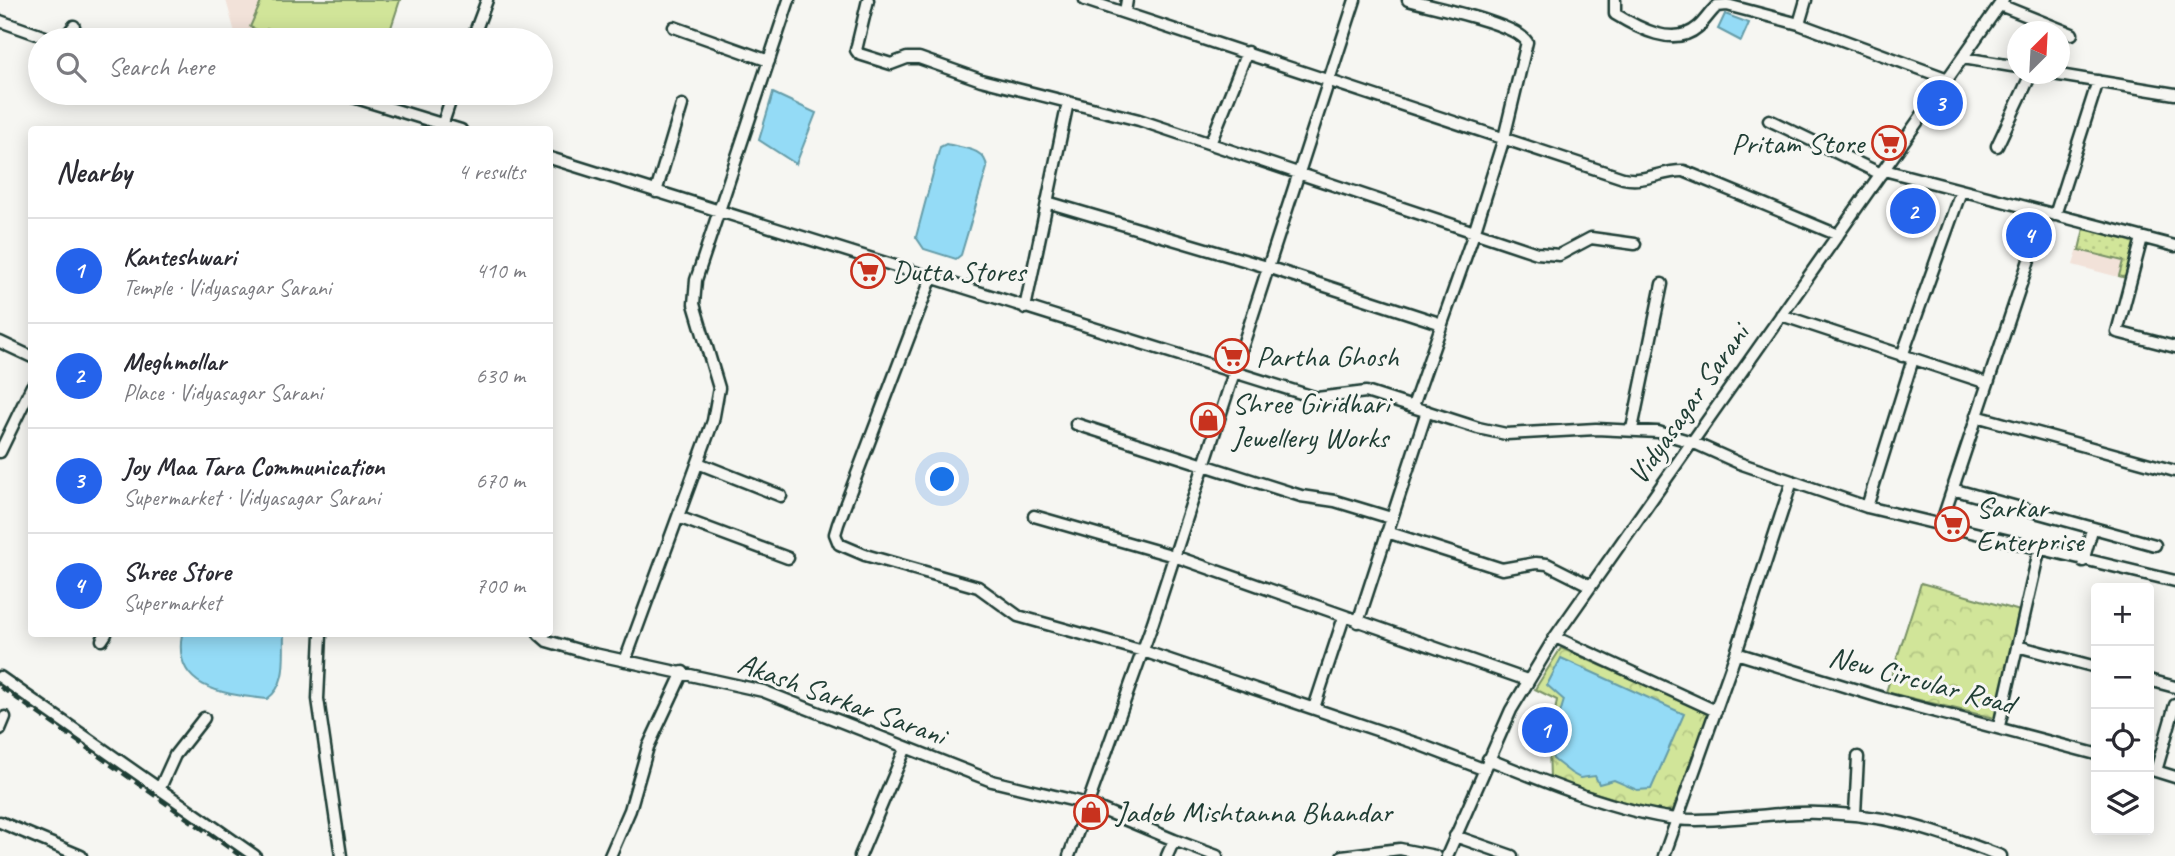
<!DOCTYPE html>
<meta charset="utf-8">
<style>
:root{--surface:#fff;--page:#f7f7f7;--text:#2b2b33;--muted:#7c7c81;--line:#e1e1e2;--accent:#2563eb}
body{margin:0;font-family:Caveat,sans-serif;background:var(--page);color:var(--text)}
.controls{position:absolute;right:21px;bottom:21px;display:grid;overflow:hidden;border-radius:7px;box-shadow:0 4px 18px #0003}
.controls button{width:63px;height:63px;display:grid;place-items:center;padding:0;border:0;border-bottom:2px solid var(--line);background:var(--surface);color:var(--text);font:35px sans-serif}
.compass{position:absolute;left:2007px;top:21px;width:63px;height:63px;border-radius:50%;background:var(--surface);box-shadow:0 4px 18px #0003;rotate:24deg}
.you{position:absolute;left:943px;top:480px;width:24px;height:24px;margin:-18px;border:5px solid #fff;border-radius:50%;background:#1a73e8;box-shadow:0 0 0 10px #1a73e833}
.badge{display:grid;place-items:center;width:46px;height:46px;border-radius:50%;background:var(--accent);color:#fff;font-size:23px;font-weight:700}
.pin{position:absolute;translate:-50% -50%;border:4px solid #fff;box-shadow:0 2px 7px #0006}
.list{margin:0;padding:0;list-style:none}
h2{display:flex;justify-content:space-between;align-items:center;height:91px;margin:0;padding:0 28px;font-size:30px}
h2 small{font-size:23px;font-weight:400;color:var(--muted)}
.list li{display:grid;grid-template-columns:46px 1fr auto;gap:21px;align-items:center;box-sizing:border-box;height:105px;padding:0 28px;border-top:2px solid var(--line)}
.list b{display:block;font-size:26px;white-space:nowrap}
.list p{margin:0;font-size:23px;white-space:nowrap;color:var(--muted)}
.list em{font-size:23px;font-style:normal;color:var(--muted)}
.icon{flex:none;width:38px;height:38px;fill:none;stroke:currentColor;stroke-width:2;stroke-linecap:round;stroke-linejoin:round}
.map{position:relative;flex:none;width:2175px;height:856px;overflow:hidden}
.search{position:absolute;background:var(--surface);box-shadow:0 4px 18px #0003;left:28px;top:28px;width:525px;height:77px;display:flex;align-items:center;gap:18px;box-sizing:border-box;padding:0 24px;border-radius:38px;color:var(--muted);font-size:26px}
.panel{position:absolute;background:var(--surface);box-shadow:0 4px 18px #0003;left:28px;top:126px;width:525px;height:511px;border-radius:7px}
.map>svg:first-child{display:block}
</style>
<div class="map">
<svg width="2175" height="856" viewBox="0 0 2175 856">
<defs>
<pattern id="grass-dots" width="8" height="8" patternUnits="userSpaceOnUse" patternTransform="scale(1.75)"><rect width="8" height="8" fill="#d1e599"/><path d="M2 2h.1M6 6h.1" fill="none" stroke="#b3c584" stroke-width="1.8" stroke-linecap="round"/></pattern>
<pattern id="forest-crowns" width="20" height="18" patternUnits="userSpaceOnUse" patternTransform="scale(1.75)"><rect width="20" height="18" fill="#d1e599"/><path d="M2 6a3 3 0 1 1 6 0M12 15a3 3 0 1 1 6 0" fill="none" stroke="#b3c584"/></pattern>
</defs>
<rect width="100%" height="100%" fill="#f6f6f2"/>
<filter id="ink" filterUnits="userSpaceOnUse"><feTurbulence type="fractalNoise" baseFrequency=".0143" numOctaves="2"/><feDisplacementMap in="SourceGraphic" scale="14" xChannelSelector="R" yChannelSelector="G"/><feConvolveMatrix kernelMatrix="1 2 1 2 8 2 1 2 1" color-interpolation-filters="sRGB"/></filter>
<g filter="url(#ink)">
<!-- built -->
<path fill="#f2e2d9" d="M226,0H400L387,40H237Z
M2085,224L2136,242L2126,279L2073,265Z"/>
<!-- grass -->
<path fill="url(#grass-dots)" stroke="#789166" stroke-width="2" d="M2085,224L2133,237L2136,242L2126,278L2119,276L2123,261L2079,250Z"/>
<!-- forest -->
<path fill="url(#forest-crowns)" stroke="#789166" stroke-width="2" d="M1921,583L2020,611L1998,719L1886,692Z
M1561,648L1709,713L1673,810L1659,812L1550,779L1549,746L1557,700L1535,689Z"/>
<!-- pitch -->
<path fill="#d1e599" stroke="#789166" stroke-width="2" d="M262,0H400L387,40H273L276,33L267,29L264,33L250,27Z"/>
<!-- water -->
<path fill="#94dbf6" stroke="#659ca8" stroke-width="2" d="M1725,14L1749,23L1741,41L1718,29Z
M773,93L816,113L796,164L759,140Z
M946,144C962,148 986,148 987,168L961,255L956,259L924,249L916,237L940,147Z
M182,634H284C283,658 288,684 267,699C225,694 172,690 182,634Z
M1561,658L1684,714L1651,789L1637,790L1614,780L1599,784L1595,776L1580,778L1571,773L1553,759L1550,748L1558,743L1563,720L1559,717L1564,700L1547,685Z"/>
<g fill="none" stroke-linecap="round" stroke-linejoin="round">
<!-- minor casing -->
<g stroke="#1f3d34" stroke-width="15">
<path id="minor" d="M868,0L856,50L859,54L891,64L907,58H919L981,80L1139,120L1537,253L1559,255L1591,238L1635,244
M1085,0L1623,178C1646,183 1662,170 1684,171L1838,235
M1408,0C1432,7 1516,23 1527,42L1504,138L1475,230L1413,406
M1615,0V14C1638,28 1674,48 1698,27C1705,21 1710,12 1717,6L1727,5L1799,24L1948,79
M2000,5L2072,34
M1125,12L1127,0
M0,21L51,39L66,36L74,26
M1799,24L1806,0
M674,27L769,61
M472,40L487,0
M1963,58L2018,67
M2053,74L2175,94
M340,93L461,130
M1769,120L1881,174
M441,129L453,93
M1210,144L1247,52
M1997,146L2031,74
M550,158L1317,398L1366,392L1478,428L1506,434L1596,429L1658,432L1692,442L1739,463L1867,507L2175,581
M1884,170L2175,246
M656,192L682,105
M1047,202L1267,267L1442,324
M2055,215L2098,81
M2142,238L2117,332L2175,347
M931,279L838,524L835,534L839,544L865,555L978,587L1018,616L1143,651L1418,744L1483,769
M1025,308L1068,102
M1781,315L1987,383
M0,342L32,357
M1902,356L1961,191
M1976,416L2175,471
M1076,424L1301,496L1335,501L1391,518
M1632,429L1662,284
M0,452L32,386
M698,463L781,496
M1952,489L2155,545
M1867,507L1913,359
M1034,516L1174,556L1527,680
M678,517L788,558
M1940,527L2045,212
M1387,532L1502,569L1536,563L1547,564L1589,585
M2083,561L2092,530
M1358,622L1427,411
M321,634L318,699L341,856
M539,634L547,641L585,652L763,691L992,781L1088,804L1174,840L1167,856
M1555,637L1716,711
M102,640L106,634
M2017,646L2096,667
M1736,653L1883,698L2096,754
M625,661L713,421L719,388L694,304L696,280L789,0
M0,677L255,856
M2149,680L2175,687
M1314,708L1344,617
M1999,726L2039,551
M0,729L5,717
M1488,759C1545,782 1615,811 1676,819C1712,823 1762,814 1799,813C1878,811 1929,828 2001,856
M2149,769L2175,777
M2156,771L2175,705
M160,788L175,755L204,718
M1855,814L1858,757
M0,822L81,856
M1455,836L1512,856
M1174,840L1217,856
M610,856L630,810L648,747L683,672
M860,856L906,747
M1069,856L1153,622L1355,0
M1342,856L1400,849L1435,856
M1447,856L1511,710L1555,637L2003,0
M1664,856L1736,653L1792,481"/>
</g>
<!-- minor -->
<use href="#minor" stroke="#f6f6f2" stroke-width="10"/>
<!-- rail -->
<path stroke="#1f3d34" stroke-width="3.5" stroke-dasharray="10 5" stroke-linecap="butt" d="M0,687L240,856"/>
</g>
</g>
<!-- icons -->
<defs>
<g id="supermarket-ring" transform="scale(1.75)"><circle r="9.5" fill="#f6f6f2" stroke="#c8321e" stroke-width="1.5"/><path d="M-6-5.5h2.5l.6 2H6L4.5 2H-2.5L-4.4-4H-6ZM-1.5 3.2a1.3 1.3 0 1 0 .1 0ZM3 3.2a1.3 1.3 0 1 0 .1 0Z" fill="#c8321e"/></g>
<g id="shop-ring" transform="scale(1.75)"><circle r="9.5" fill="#f6f6f2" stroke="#c8321e" stroke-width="1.5"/><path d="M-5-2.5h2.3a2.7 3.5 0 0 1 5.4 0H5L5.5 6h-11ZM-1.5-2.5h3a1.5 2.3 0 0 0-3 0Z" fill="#c8321e"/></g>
</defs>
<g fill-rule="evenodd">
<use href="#supermarket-ring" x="1889" y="143"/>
<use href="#supermarket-ring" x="868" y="271"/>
<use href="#supermarket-ring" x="1232" y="356"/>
<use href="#shop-ring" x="1208" y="420"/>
<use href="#supermarket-ring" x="1952" y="524"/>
<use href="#shop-ring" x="1091" y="812"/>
</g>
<g text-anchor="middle" stroke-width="6" stroke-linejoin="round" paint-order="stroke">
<!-- poi labels -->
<g font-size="30" fill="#1f3d34" stroke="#f6f6f2" text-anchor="start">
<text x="1864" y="153" text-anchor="end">Pritam Store</text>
<text x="892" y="281">Dutta Stores</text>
<text x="1256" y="366">Partha Ghosh</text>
<text x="1232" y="413">Shree Giridhari<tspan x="1232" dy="34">Jewellery Works</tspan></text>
<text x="1976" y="517">Sarkar<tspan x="1976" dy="34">Enterprise</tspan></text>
<text x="1116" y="822">Jadob Mishtanna Bhandar</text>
</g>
<!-- street labels -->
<g font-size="30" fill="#1f3d34" stroke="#f6f6f2">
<text transform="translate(1688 404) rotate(-55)" y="10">Vidyasagar Sarani</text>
<text transform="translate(1922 680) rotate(15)" y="10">New Circular Road</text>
<text transform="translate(842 699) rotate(20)" y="10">Akash Sarkar Sarani</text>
</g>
</g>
</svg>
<div class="controls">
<button>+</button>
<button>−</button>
<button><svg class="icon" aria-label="locate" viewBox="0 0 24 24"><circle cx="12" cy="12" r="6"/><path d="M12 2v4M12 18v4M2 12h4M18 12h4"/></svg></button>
<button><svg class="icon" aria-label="layers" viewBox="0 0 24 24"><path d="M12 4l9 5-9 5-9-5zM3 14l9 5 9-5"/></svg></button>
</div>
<svg class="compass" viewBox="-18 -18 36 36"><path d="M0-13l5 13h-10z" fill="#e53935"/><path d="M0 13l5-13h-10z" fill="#7c7c81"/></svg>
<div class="you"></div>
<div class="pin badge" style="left:1545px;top:730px">1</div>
<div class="pin badge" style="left:1913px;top:211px">2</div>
<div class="pin badge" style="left:1940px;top:103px">3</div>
<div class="pin badge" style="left:2029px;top:235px">4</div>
<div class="search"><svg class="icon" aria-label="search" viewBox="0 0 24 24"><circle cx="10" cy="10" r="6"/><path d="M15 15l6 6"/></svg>Search here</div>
<section class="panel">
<h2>Nearby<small>4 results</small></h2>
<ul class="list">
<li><span class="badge">1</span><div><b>Kanteshwari</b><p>Temple · Vidyasagar Sarani</p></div><em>410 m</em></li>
<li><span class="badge">2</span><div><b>Meghmollar</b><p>Place · Vidyasagar Sarani</p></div><em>630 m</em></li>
<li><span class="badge">3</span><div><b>Joy Maa Tara Communication</b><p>Supermarket · Vidyasagar Sarani</p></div><em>670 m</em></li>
<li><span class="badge">4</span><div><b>Shree Store</b><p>Supermarket</p></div><em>700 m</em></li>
</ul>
</section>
</div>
